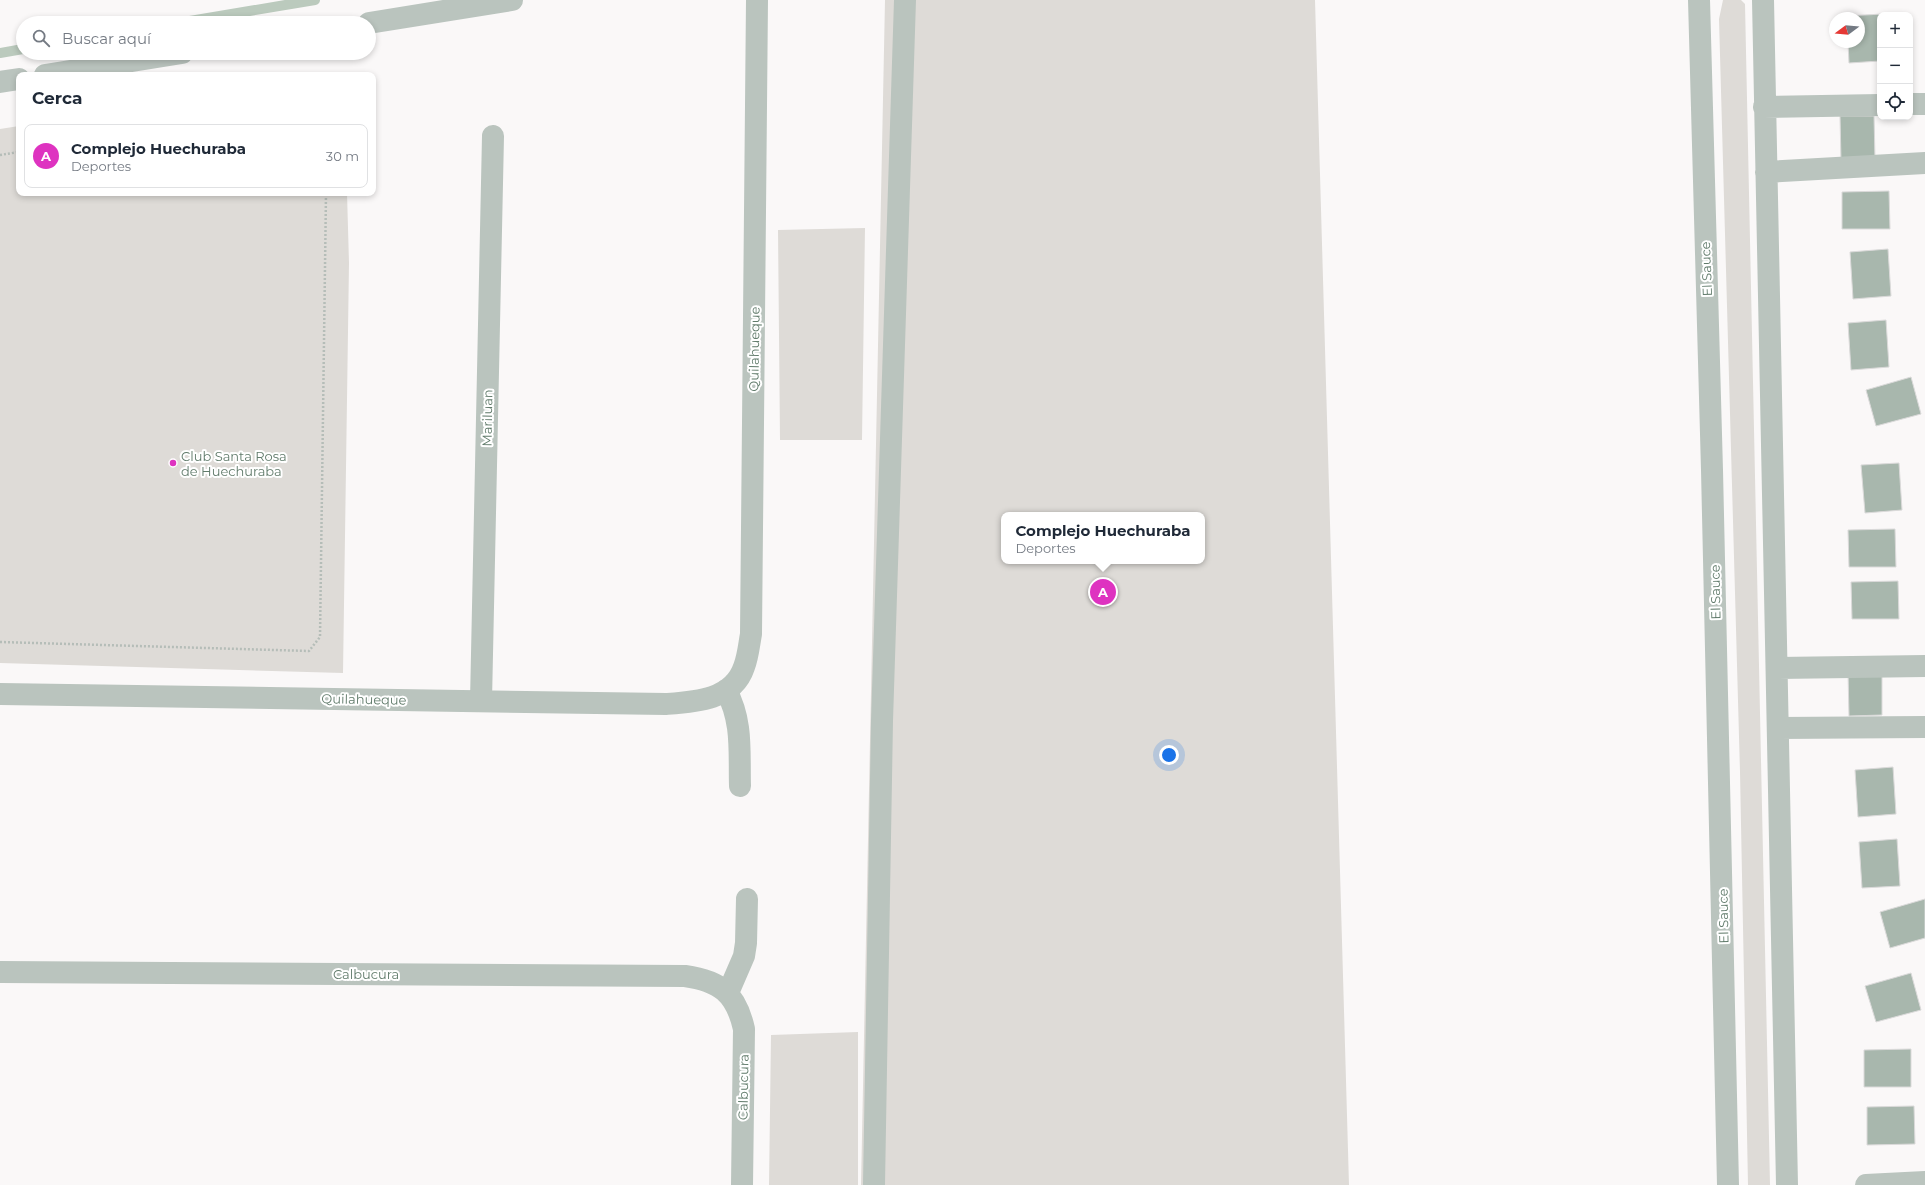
<!DOCTYPE html>
<html lang="es">
<meta charset="utf-8">
<style>
:root{--surface:#fff;--page:#f6f6f7;--text:#1f2937;--muted:#747a83;--line:#e0e1e3;--accent:#de33c0}
body{margin:0;font-family:Montserrat,sans-serif;background:var(--page);color:var(--text)}
.controls{position:absolute;right:12px;top:12px;display:grid;overflow:hidden;border-radius:8px;box-shadow:0 2px 6px #0003}
.controls button{width:36px;height:36px;display:grid;place-items:center;padding:0;border:0;border-bottom:1px solid var(--line);background:var(--surface);color:var(--text);font:20px sans-serif}
.compass{position:absolute;left:1829px;top:12px;width:36px;height:36px;border-radius:50%;background:var(--surface);box-shadow:0 2px 6px #0003;rotate:254deg}
.you{position:absolute;left:1169px;top:755px;width:14px;height:14px;margin:-10px;border:3px solid #fff;border-radius:50%;background:#1a73e8;box-shadow:0 0 0 6px #1a73e833}
.badge{display:grid;place-items:center;width:26px;height:26px;border-radius:50%;background:var(--accent);color:#fff;font-size:13px;font-weight:700}
.pin{position:absolute;translate:-50% -50%;border:2px solid #fff;box-shadow:0 1px 4px #0006}
.popup{position:absolute;left:1001px;top:512px;width:204px;height:52px;box-sizing:border-box;display:grid;place-content:center;border-radius:8px;background:var(--surface);filter:drop-shadow(0 1px 3px #0005);font-size:13px;white-space:nowrap;color:var(--muted)}
.popup b{font-size:15px;color:var(--text)}
.popup::after{content:'';position:absolute;left:50%;top:100%;margin-left:-8px;border:8px solid transparent;border-top-color:var(--surface)}
.list{margin:0;padding:0;list-style:none}
h2{display:flex;justify-content:space-between;align-items:center;height:52px;margin:0;padding:0 16px;font-size:17px}
h2 small{font-size:13px;font-weight:400;color:var(--muted)}
.list li{display:grid;grid-template-columns:26px 1fr auto;gap:12px;align-items:center;box-sizing:border-box;height:64px;margin:0 8px 8px;padding:0 8px;border:1px solid var(--line);border-radius:8px}
.list b{display:block;font-size:15px;white-space:nowrap}
.list p{margin:0;font-size:13px;white-space:nowrap;color:var(--muted)}
.list em{font-size:13px;font-style:normal;color:var(--muted)}
.icon{flex:none;width:22px;height:22px;fill:none;stroke:currentColor;stroke-width:2;stroke-linecap:round;stroke-linejoin:round}
.map{position:relative;flex:none;width:1925px;height:1185px;overflow:hidden}
.search{position:absolute;background:var(--surface);box-shadow:0 2px 6px #0003;left:16px;top:16px;width:360px;height:44px;display:flex;align-items:center;gap:10px;box-sizing:border-box;padding:0 14px;border-radius:22px;color:var(--muted);font-size:15px}
.panel{position:absolute;background:var(--surface);box-shadow:0 2px 6px #0003;left:16px;top:72px;width:360px;height:124px;border-radius:8px}
.map>svg:first-child{display:block}
</style>
<div class="map">
<svg width="1925" height="1185" viewBox="0 0 1925 1185">
<rect width="100%" height="100%" fill="#faf8f8"/>
<!-- green -->
<path fill="#dedbd7" fill-rule="evenodd" d="M885,0H1315L1349,1185H861ZM1004,515H1202V561H1004Z
M1723,0H1741L1745,4L1770,1185H1748L1740,772L1719,19Z
M19,126V193H347L349,263L343,673L0,663V129Z
M865,228L862,440H780L778,230Z
M858,1032V1185H769L771,1035Z"/>
<g fill="none" stroke-linecap="round" stroke-linejoin="round">
<!-- stream -->
<path stroke="#bbcabd" stroke-width="10" d="M178,23L315,0
M0,53L23,49"/>
</g>
<!-- building -->
<path fill="#a8b7ad" stroke="#dbdada" d="M1883,14L1880,15V61L1849,63L1848,42H1859V18H1846V16Z
M1840,116H1874L1875,159L1841,160Z
M1889,191L1890,229H1842V192Z
M1888,249L1891,296L1853,299L1850,252Z
M1886,320L1889,367L1851,370L1848,323Z
M1911,377L1921,414L1876,426L1866,390Z
M1899,463L1902,510L1865,513L1861,465Z
M1895,529L1896,567H1849L1848,530Z
M1898,581L1899,619H1852L1851,582Z
M1848,672H1882V715L1849,716Z
M1893,767L1896,814L1858,817L1855,770Z
M1897,839L1900,886L1862,888L1859,842Z
M1925,899V938L1890,948L1880,912Z
M1911,973L1921,1010L1876,1022L1865,986Z
M1911,1049V1087H1864V1050Z
M1914,1106L1915,1144L1867,1145V1107Z"/>
<g fill="none" stroke-linecap="round" stroke-linejoin="round">
<!-- path -->
<path stroke="#b5bdb8" stroke-width="2.5" stroke-dasharray="2 2" stroke-linecap="butt" d="M0,155L19,152
M0,642L309,651L320,637L326,193"/>
<!-- minor -->
<path stroke="#bac4be" stroke-width="22" d="M1699,0L1712,470L1728,1185
M1763,0L1787,1185
M369,23L512,0
M45,75L182,53
M0,82L19,79
M1910,104H1925
M1764,107L1880,105
M1766,172L1925,163
M1778,668L1925,666
M726,690C743,722 739,751 740,786
M0,694L666,704C695,702 733,700 744,667C748,657 749,645 751,634L757,0
M481,701L493,136
M1779,728L1925,727
M0,972L685,976C720,981 736,993 744,1029L742,1185
M728,993L744,956L746,943L747,899
M874,1185L882,721L905,0
M1866,1185L1925,1182"/>
</g>
<!-- markers -->
<circle fill="#de33c0" stroke="#fff" stroke-width="1.5" cx="173" cy="463" r="4"/>
<g text-anchor="middle" stroke-width="4" stroke-linejoin="round" paint-order="stroke">
<!-- street labels -->
<g font-size="13" fill="#617b6b" stroke="#fff">
<text transform="translate(1706 269) rotate(-92)" y="5">El Sauce</text>
<text transform="translate(754 349) rotate(-89)" y="5">Quilahueque</text>
<text transform="translate(487 418) rotate(-89)" y="5">Mariluan</text>
<text transform="translate(1715 592) rotate(-91)" y="5">El Sauce</text>
<text transform="translate(364 699) rotate(1)" y="5">Quilahueque</text>
<text transform="translate(1723 916) rotate(-91)" y="5">El Sauce</text>
<text x="366" y="979">Calbucura</text>
<text transform="translate(743 1087) rotate(-89)" y="5">Calbucura</text>
</g>
<!-- poi labels -->
<g font-size="13" fill="#617b6b" stroke="#fff" text-anchor="start">
<text x="181" y="461">Club Santa Rosa<tspan x="181" dy="15">de Huechuraba</tspan></text>
</g>
</g>
</svg>
<div class="controls">
<button>+</button>
<button>−</button>
<button><svg class="icon" aria-label="locate" viewBox="0 0 24 24"><circle cx="12" cy="12" r="6"/><path d="M12 2v4M12 18v4M2 12h4M18 12h4"/></svg></button>
</div>
<svg class="compass" viewBox="-18 -18 36 36"><path d="M0-13l5 13h-10z" fill="#e53935"/><path d="M0 13l5-13h-10z" fill="#747a83"/></svg>
<div class="you"></div>
<div class="pin badge" style="left:1103px;top:592px">A</div>
<div class="popup"><b>Complejo Huechuraba</b>Deportes</div>
<div class="search"><svg class="icon" aria-label="search" viewBox="0 0 24 24"><circle cx="10" cy="10" r="6"/><path d="M15 15l6 6"/></svg>Buscar aquí</div>
<section class="panel">
<h2>Cerca<small></small></h2>
<ul class="list">
<li><span class="badge">A</span><div><b>Complejo Huechuraba</b><p>Deportes</p></div><em>30 m</em></li>
</ul>
</section>
</div>
